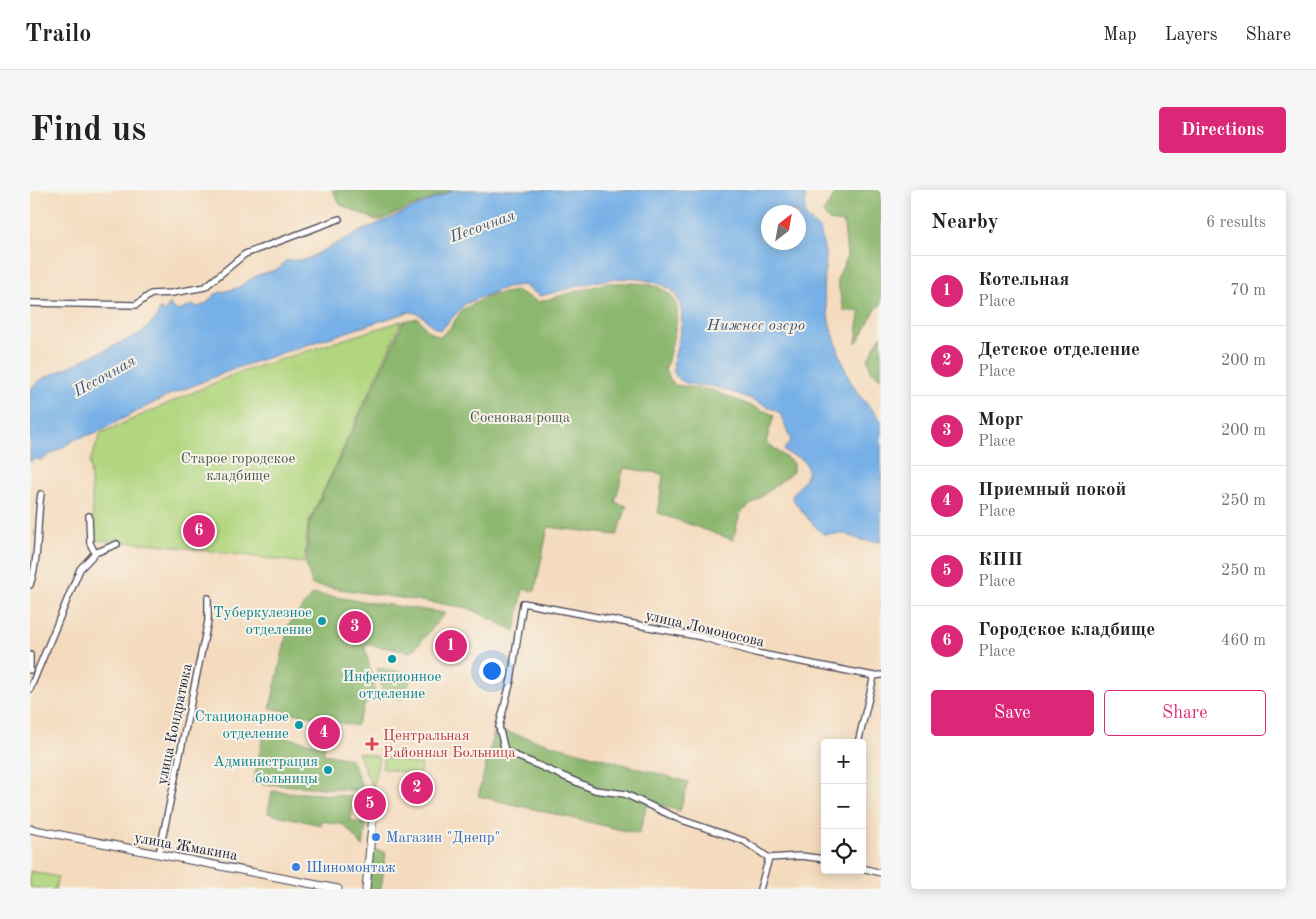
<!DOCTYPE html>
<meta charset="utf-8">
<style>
:root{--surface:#fff;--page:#f6f6f6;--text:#202124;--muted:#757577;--line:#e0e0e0;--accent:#db2777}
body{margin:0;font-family:"Old Standard TT",serif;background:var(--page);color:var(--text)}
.controls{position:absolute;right:15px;bottom:15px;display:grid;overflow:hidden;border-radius:5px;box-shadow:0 2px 12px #0003}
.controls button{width:45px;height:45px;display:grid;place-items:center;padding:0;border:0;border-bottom:1px solid var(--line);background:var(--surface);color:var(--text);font:25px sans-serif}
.compass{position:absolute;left:731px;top:15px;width:45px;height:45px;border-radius:50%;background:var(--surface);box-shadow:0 2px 12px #0003;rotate:31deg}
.you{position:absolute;left:461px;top:480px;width:18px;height:18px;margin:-12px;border:4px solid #fff;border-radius:50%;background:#1a73e8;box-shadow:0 0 0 8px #1a73e833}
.badge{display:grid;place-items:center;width:32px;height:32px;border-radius:50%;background:var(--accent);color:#fff;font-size:16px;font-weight:700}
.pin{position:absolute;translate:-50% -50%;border:2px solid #fff;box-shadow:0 1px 5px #0006}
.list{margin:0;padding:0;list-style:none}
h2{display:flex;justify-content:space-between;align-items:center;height:65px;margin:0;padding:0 20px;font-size:21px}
h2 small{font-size:16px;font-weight:400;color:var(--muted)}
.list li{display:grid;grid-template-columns:32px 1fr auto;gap:15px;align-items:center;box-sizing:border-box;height:70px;padding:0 20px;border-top:1px solid var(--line)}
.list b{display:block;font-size:19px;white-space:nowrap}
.list p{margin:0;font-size:16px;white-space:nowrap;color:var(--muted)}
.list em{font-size:16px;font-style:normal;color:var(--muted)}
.actions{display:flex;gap:10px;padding:15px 20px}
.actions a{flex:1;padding:11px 0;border:1px solid var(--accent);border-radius:5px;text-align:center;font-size:18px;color:var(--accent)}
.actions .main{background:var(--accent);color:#fff}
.icon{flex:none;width:28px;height:28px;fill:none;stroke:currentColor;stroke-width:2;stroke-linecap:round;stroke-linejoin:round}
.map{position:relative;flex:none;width:851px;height:699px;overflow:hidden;border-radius:5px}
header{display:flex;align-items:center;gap:30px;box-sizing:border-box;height:70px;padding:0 25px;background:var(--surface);border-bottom:1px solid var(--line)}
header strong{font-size:24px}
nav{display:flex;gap:28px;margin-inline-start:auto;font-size:18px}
.intro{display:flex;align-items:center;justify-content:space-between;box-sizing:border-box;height:120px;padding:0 30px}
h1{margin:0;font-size:35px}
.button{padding:12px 22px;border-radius:5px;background:var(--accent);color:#fff;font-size:18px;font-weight:700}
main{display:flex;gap:30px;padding:0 30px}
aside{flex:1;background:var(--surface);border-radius:5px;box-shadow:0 2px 12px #0003}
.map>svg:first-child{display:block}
</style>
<header>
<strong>Trailo</strong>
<nav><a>Map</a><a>Layers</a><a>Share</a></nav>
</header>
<div class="intro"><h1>Find us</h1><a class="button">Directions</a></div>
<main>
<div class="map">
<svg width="851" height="699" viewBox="0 0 851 699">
<rect width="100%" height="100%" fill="#f7f3e8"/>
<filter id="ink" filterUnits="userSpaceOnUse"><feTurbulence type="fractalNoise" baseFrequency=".02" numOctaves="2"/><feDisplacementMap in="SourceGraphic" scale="10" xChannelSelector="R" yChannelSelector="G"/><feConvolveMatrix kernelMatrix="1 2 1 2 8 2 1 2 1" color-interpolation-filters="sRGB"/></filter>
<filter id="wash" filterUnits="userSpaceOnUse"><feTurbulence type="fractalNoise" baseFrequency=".0096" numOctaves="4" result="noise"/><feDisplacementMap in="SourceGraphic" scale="20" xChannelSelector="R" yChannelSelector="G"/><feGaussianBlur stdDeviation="1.12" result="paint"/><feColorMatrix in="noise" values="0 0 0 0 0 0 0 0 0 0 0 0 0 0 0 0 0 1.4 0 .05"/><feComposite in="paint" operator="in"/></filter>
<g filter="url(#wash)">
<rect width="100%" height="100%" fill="#f4dbbe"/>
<!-- green -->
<path fill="#b1d67f" stroke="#6a7c5d" d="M372,131L278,334L274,373L126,354L64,350L60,271L71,243L205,184Z
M328,562L349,567L343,599Z
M354,567L392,575L389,585L352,578Z
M0,681L28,687L25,699L0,697Z"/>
<!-- forest -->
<path fill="#8cb76e" stroke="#576c54" d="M302,0H422L348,31L311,15Z
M808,0H851V114C839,124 837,141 826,153L830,121H814L807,90L817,67L814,33L799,31L793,23Z
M577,93C599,93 644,89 647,120C649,129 638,169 635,181L644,195L681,200L744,225L736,252L763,273V282L710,323L703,350L628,323L633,284L594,278L585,312L597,316L587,345L518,337L505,401L493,399L485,441L439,418L282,395L276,373L279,334L374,131L388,128L397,140L410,147L420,138L432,120L461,105L487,101L508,112Z
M851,145V188L841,181L838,169Z
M283,404L415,423L382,462L334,454L346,505L344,511L337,510L326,536L240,518L259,434Z
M347,478L384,484L371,509L353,505Z
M465,539L658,592L650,621L618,612L609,644L448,606Z
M234,543L295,556L293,564L321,569L334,601L223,593Z
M242,601L336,607L335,615L323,613L321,631L336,634L333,657L314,635L292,631L291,635L238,623Z
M342,660L356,662L351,699H337Z"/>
<!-- water -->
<path fill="#76b0e7" stroke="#4c6991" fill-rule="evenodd" d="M424,0H771L775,7V25L790,40L796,68L793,99L800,135L811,168L818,187L829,205L851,230V352L831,350L815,344H793C788,340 763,312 762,307C767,296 787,284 772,269C766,265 759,266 754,260L761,250L750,223C731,212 707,203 686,197C675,194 658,197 649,189C640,181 644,171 646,161C651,138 658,118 641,99C598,76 553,96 510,106L493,95L476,97L435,114L411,140C398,138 397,122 378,122L209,177L137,206L65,243L46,249L11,270L4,269L0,272V199L12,189L110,144L126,129L130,118L134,123L140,113L142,118L149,121L162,115L168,117L176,114L185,104L207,98L228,85L249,79L255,71L277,69L327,43ZM738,22H768V52H738Z"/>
</g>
<g filter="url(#ink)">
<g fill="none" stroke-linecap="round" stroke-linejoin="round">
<!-- minor casing -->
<g stroke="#423e4f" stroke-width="8">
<path id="minor" d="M0,113L106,115L121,104L142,103L175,97L215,64L309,29
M59,326L60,353L65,363
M0,395C10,365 6,335 11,304
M0,465V480
M0,499L50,379L65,363L87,354
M828,553L844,486
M129,664L178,431V408
M795,669L771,666L739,668L714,651L649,629L595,604L565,600L475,561L469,537L481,490L493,413L672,447L726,463L844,486L851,485
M832,678L851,683
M730,699L739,668"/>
</g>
<!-- tertiary casing -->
<g stroke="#423e4f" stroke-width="9">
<path id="tertiary" d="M0,639L308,699
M336,699L344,614"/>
</g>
<!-- minor -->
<use href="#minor" stroke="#fff" stroke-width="5.5"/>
<!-- tertiary -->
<use href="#tertiary" stroke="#fff" stroke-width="7"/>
</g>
</g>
<!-- markers -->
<g fill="#0f9aa8" stroke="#f7f3e8" stroke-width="2">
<circle cx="292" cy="431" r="5"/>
<circle cx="362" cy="469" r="5"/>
<circle cx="269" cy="535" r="5"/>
<circle cx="298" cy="580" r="5"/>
</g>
<path fill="#e0444e" stroke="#f7f3e8" stroke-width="2" d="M339.5 546.5h5v5h5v5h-5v5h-5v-5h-5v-5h5z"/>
<g fill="#3f7fe0" stroke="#f7f3e8" stroke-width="2">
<circle cx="346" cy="647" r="5"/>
<circle cx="266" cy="677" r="5"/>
</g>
<g text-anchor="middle" stroke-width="4" stroke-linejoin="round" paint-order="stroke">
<!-- park labels -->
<g font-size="15" fill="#4d584f" stroke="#f7f3e8">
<text x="490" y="232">Сосновая роща</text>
<text x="208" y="273">Старое городское<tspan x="208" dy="17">кладбище</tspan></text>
</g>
<!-- culture labels -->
<g font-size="15" fill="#0d838f" stroke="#f7f3e8" text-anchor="end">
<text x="282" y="427">Туберкулезное<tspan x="282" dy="17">отделение</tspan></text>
<text x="362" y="491" text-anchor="middle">Инфекционное<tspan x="362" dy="17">отделение</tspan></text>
<text x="259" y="531">Стационарное<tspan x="259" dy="17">отделение</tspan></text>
<text x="288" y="576">Администрация<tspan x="288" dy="17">больницы</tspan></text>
</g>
<!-- street labels -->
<g font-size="15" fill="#22223b" stroke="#f7f3e8">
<text transform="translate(675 438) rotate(13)" y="5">улица Ломоносова</text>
<text transform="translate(144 534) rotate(-78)" y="5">улица Кондратюка</text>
<text transform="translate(156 656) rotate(10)" y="5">улица Жмакина</text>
</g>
<!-- health labels -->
<g font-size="15" fill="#be3a42" stroke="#f7f3e8" text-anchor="start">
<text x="353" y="550">Центральная<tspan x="353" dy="17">Районная Больница</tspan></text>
</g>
<!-- shop labels -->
<g font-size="15" fill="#366cbe" stroke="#f7f3e8" text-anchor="start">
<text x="356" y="652">Магазин "Днепр"</text>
<text x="276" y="682">Шиномонтаж</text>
</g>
<!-- water labels -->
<g font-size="16" font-style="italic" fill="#3f5477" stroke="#f7f3e8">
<text transform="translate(452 35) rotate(-20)" y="6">Песочная</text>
<text x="726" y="140">Нижнее озеро</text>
<text transform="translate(74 185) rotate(-29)" y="6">Песочная</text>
</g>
</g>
</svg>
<div class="controls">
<button>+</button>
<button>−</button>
<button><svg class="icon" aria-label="locate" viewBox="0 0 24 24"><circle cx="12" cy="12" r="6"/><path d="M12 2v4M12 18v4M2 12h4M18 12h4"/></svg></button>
</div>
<svg class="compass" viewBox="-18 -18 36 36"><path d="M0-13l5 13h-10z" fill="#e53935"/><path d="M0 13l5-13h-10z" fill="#757577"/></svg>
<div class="you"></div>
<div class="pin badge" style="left:421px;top:456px">1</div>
<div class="pin badge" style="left:387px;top:598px">2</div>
<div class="pin badge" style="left:325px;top:437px">3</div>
<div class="pin badge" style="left:294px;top:543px">4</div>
<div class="pin badge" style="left:340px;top:614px">5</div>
<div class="pin badge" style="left:169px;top:341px">6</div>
</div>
<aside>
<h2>Nearby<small>6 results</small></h2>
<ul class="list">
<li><span class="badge">1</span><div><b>Котельная</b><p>Place</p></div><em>70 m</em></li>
<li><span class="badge">2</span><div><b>Детское отделение</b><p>Place</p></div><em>200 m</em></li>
<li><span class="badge">3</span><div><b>Морг</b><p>Place</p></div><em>200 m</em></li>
<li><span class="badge">4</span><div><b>Приемный покой</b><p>Place</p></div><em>250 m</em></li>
<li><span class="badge">5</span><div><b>КПП</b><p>Place</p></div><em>250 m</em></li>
<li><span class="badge">6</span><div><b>Городское кладбище</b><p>Place</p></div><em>460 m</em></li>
</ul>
<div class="actions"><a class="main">Save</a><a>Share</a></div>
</aside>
</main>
